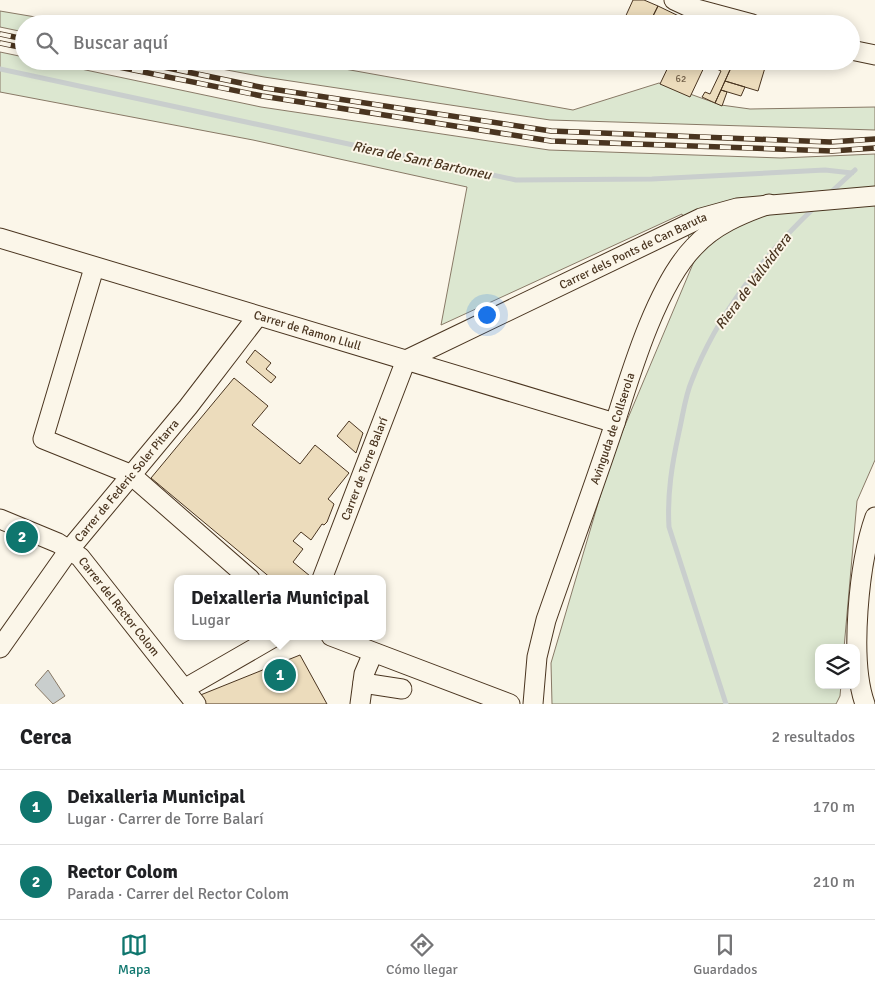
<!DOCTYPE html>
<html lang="es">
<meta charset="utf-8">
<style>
:root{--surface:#fff;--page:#f6f6f6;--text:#202124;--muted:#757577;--line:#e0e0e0;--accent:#0f766e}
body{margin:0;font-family:Signika,sans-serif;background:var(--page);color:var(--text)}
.controls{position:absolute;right:15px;bottom:15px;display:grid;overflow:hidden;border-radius:10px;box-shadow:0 2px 12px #0003}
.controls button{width:45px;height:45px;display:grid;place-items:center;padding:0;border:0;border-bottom:1px solid var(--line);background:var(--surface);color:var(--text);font:25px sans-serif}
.you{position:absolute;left:486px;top:314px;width:18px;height:18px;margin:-12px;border:4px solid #fff;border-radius:50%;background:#1a73e8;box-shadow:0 0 0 8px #1a73e833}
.badge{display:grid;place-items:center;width:32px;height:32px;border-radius:50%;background:var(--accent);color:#fff;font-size:16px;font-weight:700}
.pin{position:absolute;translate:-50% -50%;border:2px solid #fff;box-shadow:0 1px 5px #0006}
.popup{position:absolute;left:174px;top:575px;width:212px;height:65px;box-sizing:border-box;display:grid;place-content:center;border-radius:10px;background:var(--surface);filter:drop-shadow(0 1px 4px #0005);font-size:16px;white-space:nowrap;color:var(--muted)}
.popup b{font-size:19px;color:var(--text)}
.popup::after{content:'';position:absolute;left:50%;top:100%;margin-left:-10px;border:10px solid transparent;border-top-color:var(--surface)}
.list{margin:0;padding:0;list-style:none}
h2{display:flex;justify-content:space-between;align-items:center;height:65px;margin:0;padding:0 20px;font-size:21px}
h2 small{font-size:16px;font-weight:400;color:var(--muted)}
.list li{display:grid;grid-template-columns:32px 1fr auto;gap:15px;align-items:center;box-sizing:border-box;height:75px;padding:0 20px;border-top:1px solid var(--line)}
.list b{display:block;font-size:19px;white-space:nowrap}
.list p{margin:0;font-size:16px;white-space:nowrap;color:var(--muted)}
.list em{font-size:16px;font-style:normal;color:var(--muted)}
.icon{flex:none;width:28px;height:28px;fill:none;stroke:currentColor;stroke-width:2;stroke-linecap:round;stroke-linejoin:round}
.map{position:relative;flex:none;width:875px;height:704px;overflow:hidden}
.search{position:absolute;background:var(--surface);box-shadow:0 2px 12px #0003;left:15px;right:15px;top:15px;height:55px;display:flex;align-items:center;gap:12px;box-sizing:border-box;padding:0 18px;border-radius:28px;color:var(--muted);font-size:19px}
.sheet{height:215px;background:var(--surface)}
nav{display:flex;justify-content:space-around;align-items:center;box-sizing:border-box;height:70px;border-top:1px solid var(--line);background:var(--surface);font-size:14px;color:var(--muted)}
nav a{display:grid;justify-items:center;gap:2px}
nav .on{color:var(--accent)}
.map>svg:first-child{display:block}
</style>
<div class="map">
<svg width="875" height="704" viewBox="0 0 875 704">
<rect width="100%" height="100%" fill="#fbf6e9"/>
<!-- green -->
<path fill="#dce7d0" stroke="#887966" d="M0,11L77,24H24V32L0,27Z
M0,52L24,57V61H43L261,107L549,150L781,158L875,154V460L857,501L844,648H819V685H841L840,696L836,704H552L551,663L612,456L695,259L682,214L441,325L467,187L253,140L0,92Z
M179,61H300L573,110L659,83L721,105L750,109L875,107V130L550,120L264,77Z"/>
<!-- water -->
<path fill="#c9cecd" stroke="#887966" d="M48,670L65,696L53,704L35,685Z"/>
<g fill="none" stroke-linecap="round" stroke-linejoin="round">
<!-- stream -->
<path stroke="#c9cecd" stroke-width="5" d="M0,69L516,180L652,179L825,170L852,173
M829,194L855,170
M726,704L669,527C667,494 672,464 679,432C683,415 685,396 692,380C717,315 764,255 815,207"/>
</g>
<!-- building -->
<path fill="#ecdcbc" stroke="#4a3520" d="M633,0H644L658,6L649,24L623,22Z
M658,6L685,19L700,23L649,24Z
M671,61L681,64L682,61H707L690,97L660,84Z
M734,61H767L758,91L725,81Z
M734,61L715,103L702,97L705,92L710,94L721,71L706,64L707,61Z
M725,81L745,87L741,96L721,90Z
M721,90L727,92L722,106L715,103Z
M255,350L271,363L266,369L276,377L271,383L246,362Z
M234,378L268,406L252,425L300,464L315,445L349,473L328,499L334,504L327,522L324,525L322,524L311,540L301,532L293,541L303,549L293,562L310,576L309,579H272L151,478Z
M349,421L363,433L356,453L337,436Z
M300,655L327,704H204L198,696Z"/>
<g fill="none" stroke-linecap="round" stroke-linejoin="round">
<!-- minor casing -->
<g stroke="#4a3520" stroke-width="21">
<g id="minor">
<path d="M674,0L689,7L752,24"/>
<path d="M851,50L875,55"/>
<path id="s1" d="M0,238L615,423"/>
<path d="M94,268L43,439L130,474L250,579"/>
<path id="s2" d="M406,360L701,218L737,208L875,196"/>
<path id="s3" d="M0,519L58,543L80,557L196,704"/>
<path id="s4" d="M322,579L406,360"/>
<path d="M331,636L510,704"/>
<path id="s5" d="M0,648L69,550L188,407L257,317"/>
<path d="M363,683L402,689"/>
<path d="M184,689L276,636"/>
<path d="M360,704L364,674L373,653"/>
<path id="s6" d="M533,704L537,657L546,620C569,554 593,489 615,423C631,372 657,285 694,247C714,225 741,214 769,204"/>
<path d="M865,704C849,659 859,562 875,517"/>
</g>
</g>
<!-- minor -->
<use href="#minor" stroke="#fbf6e9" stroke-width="19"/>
<!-- rail casing -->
<g stroke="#4a3520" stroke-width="5.5">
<path id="rail" d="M0,34L24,39
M0,43L24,48
M89,61L262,96L551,141L832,151L875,148
M134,61L265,88L551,131L830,142L875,139"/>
</g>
<!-- rail -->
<use href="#rail" stroke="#fbf6e9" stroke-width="4" stroke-dasharray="11" stroke-linecap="butt"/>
</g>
<g text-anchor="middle" stroke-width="4" stroke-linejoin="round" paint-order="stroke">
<!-- number labels -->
<g font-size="10" fill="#725f47">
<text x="681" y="82">62</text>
</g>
<!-- street labels -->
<g font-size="12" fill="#4a3520" stroke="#fbf6e9">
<text dy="4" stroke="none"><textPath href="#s2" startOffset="252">Carrer dels Ponts de Can Baruta</textPath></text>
<text dy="4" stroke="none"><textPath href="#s1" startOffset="321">Carrer de Ramon Llull</textPath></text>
<text dy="4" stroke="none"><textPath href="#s6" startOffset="288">Avinguda de Collserola</textPath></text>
<text dy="4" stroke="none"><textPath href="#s4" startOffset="118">Carrer de Torre Balarí</textPath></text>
<text dy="4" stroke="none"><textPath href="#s5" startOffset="210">Carrer de Federic Soler Pitarra</textPath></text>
<text dy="4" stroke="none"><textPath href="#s3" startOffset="152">Carrer del Rector Colom</textPath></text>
</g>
<!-- water labels -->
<g font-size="14" font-style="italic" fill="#4a3520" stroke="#fbf6e9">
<text transform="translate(422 160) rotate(12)" y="5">Riera de Sant Bartomeu</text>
<text transform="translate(753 281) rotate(-53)" y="5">Riera de Vallvidrera</text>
</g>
</g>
</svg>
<div class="controls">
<button><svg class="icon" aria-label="layers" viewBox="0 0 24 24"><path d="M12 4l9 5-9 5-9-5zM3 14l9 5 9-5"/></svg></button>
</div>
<div class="you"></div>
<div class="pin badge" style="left:280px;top:675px">1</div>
<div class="popup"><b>Deixalleria Municipal</b>Lugar</div>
<div class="pin badge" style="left:22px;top:537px">2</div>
<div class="search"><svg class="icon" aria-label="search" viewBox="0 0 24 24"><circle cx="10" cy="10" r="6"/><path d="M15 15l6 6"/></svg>Buscar aquí</div>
</div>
<section class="sheet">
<h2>Cerca<small>2 resultados</small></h2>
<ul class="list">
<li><span class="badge">1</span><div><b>Deixalleria Municipal</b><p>Lugar · Carrer de Torre Balarí</p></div><em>170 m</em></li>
<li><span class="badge">2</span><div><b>Rector Colom</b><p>Parada · Carrer del Rector Colom</p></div><em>210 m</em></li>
</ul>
</section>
<nav>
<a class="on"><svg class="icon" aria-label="map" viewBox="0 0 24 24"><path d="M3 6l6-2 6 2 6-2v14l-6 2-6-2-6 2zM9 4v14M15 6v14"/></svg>Mapa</a>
<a><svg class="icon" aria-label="directions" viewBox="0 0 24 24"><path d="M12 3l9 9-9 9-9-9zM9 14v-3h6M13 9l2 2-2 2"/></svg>Cómo llegar</a>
<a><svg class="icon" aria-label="saved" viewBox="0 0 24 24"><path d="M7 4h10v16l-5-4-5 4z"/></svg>Guardados</a>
</nav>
